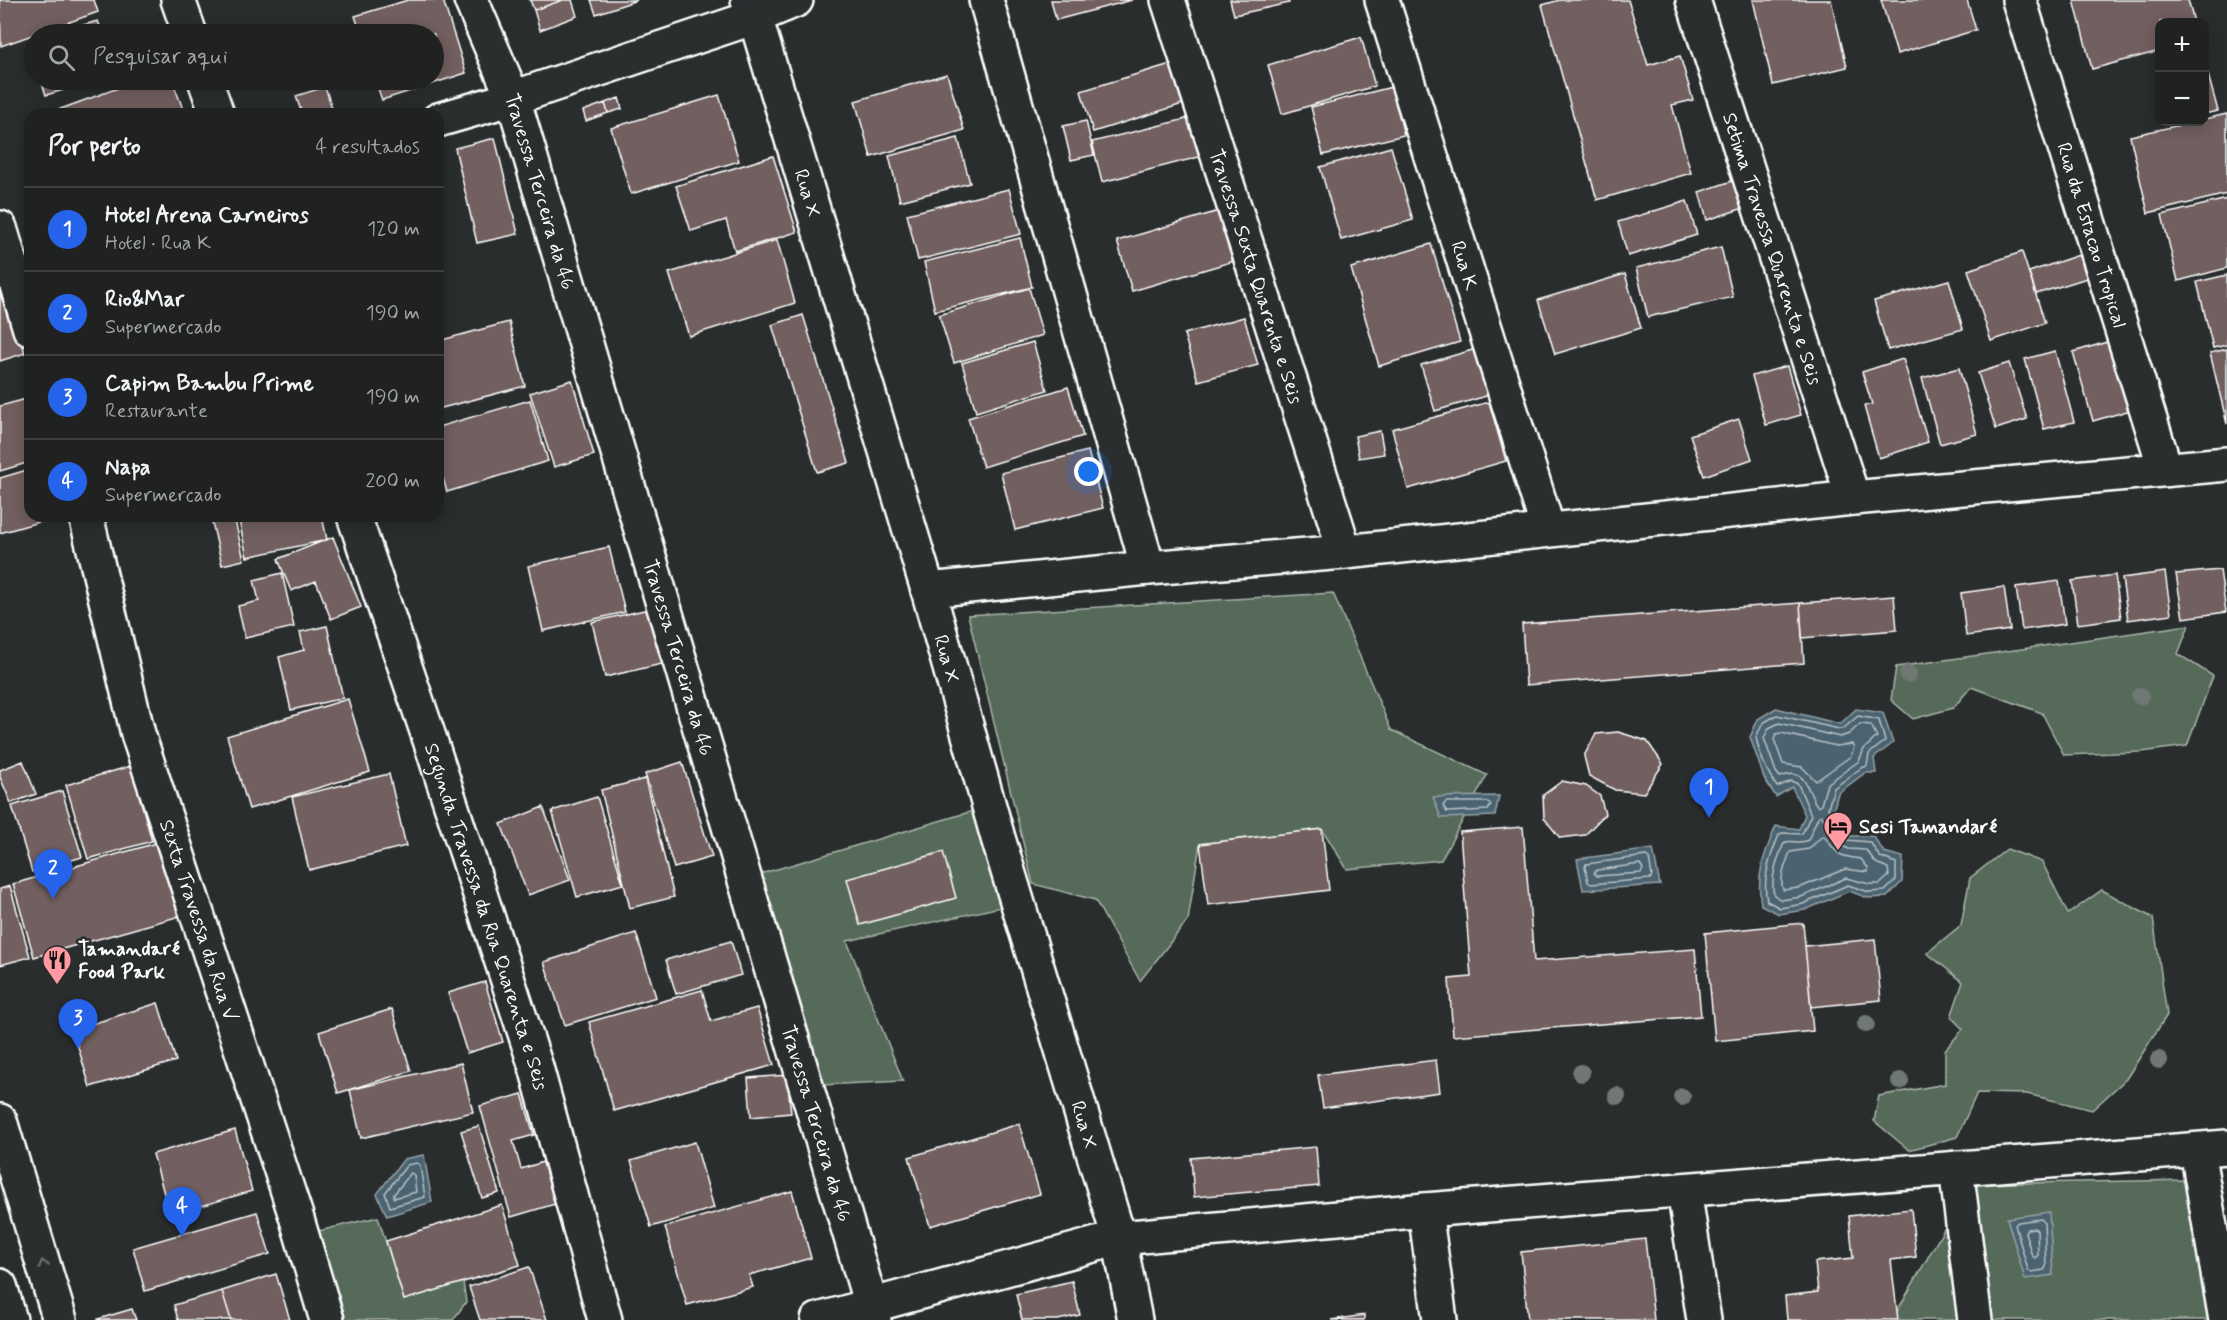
<!DOCTYPE html>
<html lang="pt">
<meta charset="utf-8">
<style>
:root{--surface:#202222;--page:#2d2f2f;--text:#f1f3f6;--muted:#a2a4a5;--line:#3d3f40;--accent:#2563eb}
body{margin:0;font-family:Mynerve,sans-serif;background:var(--page);color:var(--text)}
.controls{position:absolute;right:18px;top:18px;display:grid;overflow:hidden;border-radius:12px;box-shadow:0 3px 15px #0003}
.controls button{width:54px;height:54px;display:grid;place-items:center;padding:0;border:0;border-bottom:2px solid var(--line);background:var(--surface);color:var(--text);font:30px sans-serif}
.you{position:absolute;left:1089px;top:472px;width:21px;height:21px;margin:-15px;border:4px solid #fff;border-radius:50%;background:#1a73e8;box-shadow:0 0 0 9px #1a73e833}
.badge{display:grid;place-items:center;width:39px;height:39px;border-radius:50%;background:var(--accent);color:#fff;font-size:20px;font-weight:700}
.pin{position:absolute;translate:-50% -50px;filter:drop-shadow(0 2px 3px #0008)}
.pin::after{content:'';position:absolute;top:32px;width:21px;height:18px;background:inherit;clip-path:polygon(0 0,100% 0,50% 100%)}
.list{margin:0;padding:0;list-style:none}
h2{display:flex;justify-content:space-between;align-items:center;height:78px;margin:0;padding:0 24px;font-size:26px}
h2 small{font-size:20px;font-weight:400;color:var(--muted)}
.list li{display:grid;grid-template-columns:39px 1fr auto;gap:18px;align-items:center;box-sizing:border-box;height:84px;padding:0 24px;border-top:2px solid var(--line)}
.list b{display:block;font-size:22px;white-space:nowrap}
.list p{margin:0;font-size:20px;white-space:nowrap;color:var(--muted)}
.list em{font-size:20px;font-style:normal;color:var(--muted)}
.icon{flex:none;width:33px;height:33px;fill:none;stroke:currentColor;stroke-width:2;stroke-linecap:round;stroke-linejoin:round}
.map{position:relative;flex:none;width:2227px;height:1320px;overflow:hidden}
.search{position:absolute;background:var(--surface);box-shadow:0 3px 15px #0003;left:24px;top:24px;width:420px;height:66px;display:flex;align-items:center;gap:15px;box-sizing:border-box;padding:0 21px;border-radius:33px;color:var(--muted);font-size:22px}
.panel{position:absolute;background:var(--surface);box-shadow:0 3px 15px #0003;left:24px;top:108px;width:420px;height:414px;border-radius:18px}
.map>svg:first-child{display:block}
</style>
<div class="map">
<svg width="2227" height="1320" viewBox="0 0 2227 1320">
<rect width="100%" height="100%" fill="#2a2d2e"/>
<filter id="ink" filterUnits="userSpaceOnUse"><feTurbulence type="fractalNoise" baseFrequency=".0167" numOctaves="2"/><feDisplacementMap in="SourceGraphic" scale="12" xChannelSelector="R" yChannelSelector="G"/><feConvolveMatrix kernelMatrix="1 2 1 2 8 2 1 2 1" color-interpolation-filters="sRGB"/></filter>
<g filter="url(#ink)">
<!-- green -->
<path fill="#546b58" stroke="#aab5ac" stroke-width="1.5" d="M1333,593L1391,730L1487,775L1441,860L1347,869L1322,829L1200,844L1188,920L1140,981L1095,900L1033,884L968,615Z
M2189,625L2178,654L2213,676L2187,746L2141,752L2064,755L2042,713L1971,687L1953,708L1913,719L1891,700L1896,667Z
M983,808L1010,905L847,941L903,1081L821,1085L757,875Z
M2007,849L2042,862L2068,914L2102,890L2153,918L2167,1015L2126,1079L2092,1110L2027,1094L1977,1093L1957,1137L1909,1150L1874,1121L1879,1096L1945,1084V1050L1963,1029L1951,1017L1963,982L1927,953L1961,925L1970,878Z
M2190,1180L2212,1320H1892L1970,1184Z
M378,1217L404,1299L463,1282L466,1302L453,1320H335L310,1233Z"/>
<!-- water -->
<path fill="#4c6470" stroke="#94a2a9" stroke-width="1.5" d="M1776,708L1840,724L1856,709L1883,713L1893,743L1874,758L1876,773H1865L1838,793L1834,808L1850,836H1873L1884,852L1903,857L1902,882L1887,897L1868,898L1849,891L1805,910L1779,914L1761,905C1756,873 1764,855 1776,826L1799,829L1805,815L1792,787L1776,797L1764,778L1750,737L1758,719Z
M1499,796L1495,816L1441,818L1433,797Z
M1653,849L1660,885L1583,890L1577,859Z
M424,1155L432,1202L387,1216L377,1194L404,1159Z
M2049,1212L2053,1275L2025,1279L2007,1218Z"/>
<g fill="none" stroke-linecap="round" stroke-linejoin="round">
<!-- shore -->
<path stroke="#b7c1c6" stroke-width="1.5" d="M1777,715L1839,729L1844,728L1858,716L1879,720L1885,741L1869,754L1867,766L1861,768L1834,788L1828,808L1847,840L1870,842L1880,857L1896,863V880L1885,891L1869,892L1848,885L1803,904L1780,908L1767,901C1762,877 1770,857 1779,835L1782,833L1802,834L1811,815L1798,784L1791,781L1777,787C1767,772 1759,754 1756,737L1763,723Z
M1779,723L1840,737L1849,734L1860,724L1871,725L1877,737L1864,749L1859,761L1827,784L1821,805L1818,807C1805,791 1809,766 1780,777L1776,772L1764,738L1769,728Z
M1781,733L1836,746L1852,744L1854,747L1851,756L1816,781L1802,767L1783,764L1774,739L1776,734Z
M1446,802H1488L1491,805L1488,810L1447,812L1443,806Z
M1821,815L1842,846L1849,849L1866,850L1876,863L1888,868L1889,876L1880,884H1870L1846,878L1801,897L1781,900L1774,895C1770,877 1777,860 1784,843C1791,839 1799,845 1808,840L1818,817Z
M1824,836C1838,855 1837,856 1861,859L1868,868V872L1845,869L1799,888L1783,890C1779,878 1786,864 1790,852L1809,849L1821,837Z
M1646,856L1649,858L1652,876L1650,879L1591,884L1588,882L1585,867L1586,864Z
M1640,864L1643,869L1641,873L1597,876L1594,873L1597,870Z
M417,1163L420,1165L425,1197L390,1207L385,1193L407,1165Z
M411,1173L414,1175L416,1192L394,1198V1194Z
M2041,1219L2044,1222L2046,1267L2044,1270L2031,1272L2028,1270L2015,1225L2018,1222Z
M2034,1228L2037,1230L2038,1255L2035,1258L2032,1256L2025,1232L2027,1229Z"/>
</g>
<!-- building -->
<path fill="#725f5e" stroke="#fff" stroke-width="1.5" d="M0,0H94L98,12L1,46Z
M408,0H443L466,73L382,100L375,80H434V34H361L355,16Z
M530,0H563L534,10Z
M563,0H572L577,16L540,30L534,10Z
M591,0H637L596,14Z
M1051,0H1132L1056,20Z
M1230,0H1288L1289,3L1234,15Z
M1560,0H1628L1648,65L1680,56L1693,100L1672,105L1691,173L1597,200L1542,5Z
M1753,0H1831L1847,67L1773,85Z
M1881,0H1967L1976,30L1897,54Z
M2074,0H2188L2194,22H2160V51L2092,69Z
M98,21L103,34H51Z
M1361,37L1375,86L1282,114L1268,65Z
M2204,60L2218,111L2204,114Z
M1174,63L1186,103L1093,132L1081,91Z
M947,74L964,130L871,157L855,101Z
M41,80H98L46,95Z
M140,80H172L185,114H47Z
M325,87L334,114H302L296,96Z
M1392,87L1404,135L1323,155L1311,107Z
M719,95L739,161L631,194L611,128Z
M619,98L622,109L608,113L605,103Z
M605,103L608,113L586,121L583,111Z
M2227,114V194L2148,213L2130,136L2194,122H2204V119Z
M1190,118L1199,157L1102,182L1092,142Z
M1086,121L1094,155L1071,160L1063,126Z
M495,138L518,234L477,243L455,148Z
M958,138L970,183L900,201L889,156Z
M1391,147L1413,220L1341,240L1320,167Z
M773,156L797,232L735,251L726,220L691,231L676,186Z
M1744,177L1753,205L1707,220L1699,192Z
M1009,189L1021,234L918,260L907,214Z
M2227,199V268L2178,281L2162,215Z
M1687,201L1697,235L1628,256L1618,222Z
M1219,211L1234,261L1132,291L1117,241Z
M1020,238L1032,287L935,311L924,262Z
M777,240L795,303L689,336L669,273Z
M1431,244L1460,342L1379,366L1351,268Z
M1721,247L1733,297L1648,317L1636,268Z
M2022,252L2045,323L1991,341L1968,270Z
M2079,255L2087,278L2036,294L2029,272Z
M1625,274L1641,328L1555,354L1538,300Z
M2227,275V345L2213,348L2197,282Z
M1949,280L1963,329L1888,350L1874,301Z
M5,288L25,353L0,361V290Z
M1029,288L1043,335L954,363L939,315Z
M803,315L849,463L817,472L772,325Z
M1244,317L1258,365L1198,381L1184,334Z
M509,322L525,386L438,409V341Z
M2114,340L2134,409L2093,421L2073,352Z
M1033,342L1047,390L976,412L962,363Z
M1486,346L1500,392L1435,411L1421,365Z
M2227,349V424L2210,353Z
M2055,351L2074,422L2044,429L2025,359Z
M1903,359L1928,442L1879,458L1864,406L1872,404L1862,372Z
M2009,363L2027,419L1996,429L1978,373Z
M1787,366L1801,415L1766,425L1752,376Z
M1959,368L1977,434L1940,444L1922,378Z
M572,380L594,455L554,467L530,393Z
M1068,387L1083,436L983,467L968,418Z
M30,398V462L0,471V406Z
M530,400L548,461L447,492L438,461V427Z
M1489,402L1506,461L1408,489L1392,429Z
M1739,419L1752,459L1704,476L1690,435Z
M1380,431L1384,454L1359,458L1355,436Z
M1088,451L1103,508L1015,530L1001,473Z
M30,469V516H60L0,533V478Z
M234,516L244,560L222,565L212,522Z
M238,516H322L327,540L247,557Z
M333,537L361,607L331,619L316,581L291,591L278,559Z
M609,547L625,612L543,631L528,566Z
M2220,570L2226,612L2183,618L2176,574Z
M2165,572L2171,614L2128,620L2122,578Z
M282,573L294,627L245,638L238,606L259,601L254,580Z
M2115,575L2121,618L2078,624L2072,581Z
M2059,581L2065,624L2022,630L2016,587Z
M2004,587L2010,630L1966,636L1961,593Z
M1894,596L1897,630L1802,638L1800,603Z
M1800,603L1804,663L1526,685L1522,624Z
M662,606L675,661L605,677L592,622Z
M327,626L343,698L291,710L279,657L304,650L300,632Z
M348,699L370,772L249,809L227,736Z
M1618,732L1647,741L1663,764L1644,793L1615,790L1589,776L1584,756L1596,734Z
M23,761L36,794L11,803L0,777V770Z
M682,762L712,857L674,868L645,774Z
M131,766L152,841L88,859L66,785Z
M389,774L406,846L309,870L292,797Z
M645,779L674,897L630,908L601,790Z
M1562,781L1586,786L1600,796L1605,814L1585,835L1560,838L1544,818L1543,795Z
M62,791L82,857L32,872L12,806Z
M597,797L623,884L577,897L552,811Z
M543,807L570,880L528,895L501,824Z
M1523,827L1534,961L1695,949L1701,1016L1453,1036L1449,979L1471,977L1460,832Z
M1322,829L1329,890L1208,905L1200,844Z
M160,842L180,916L34,957L13,884Z
M943,852L956,898L860,925L847,879Z
M10,886L30,957L0,965V889Z
M1803,923L1813,1031L1715,1041L1705,933Z
M636,933L656,997L565,1025L544,962Z
M1875,939L1881,1000L1811,1007L1805,946Z
M731,941L741,975L676,994L666,960Z
M485,982L503,1042L467,1053L448,993Z
M702,990L711,1021L757,1008L774,1065L614,1111L589,1022Z
M158,1003L176,1061L90,1087L73,1030Z
M392,1009L411,1071L338,1093L319,1032Z
M1436,1060L1440,1092L1323,1108L1318,1075Z
M461,1063L473,1112L361,1138L350,1090Z
M787,1075L791,1113L751,1117L748,1078Z
M522,1094L534,1135L513,1141L521,1169L543,1162L555,1204L511,1217L480,1106Z
M1019,1124L1040,1194L930,1226L909,1157Z
M479,1126L499,1193L482,1198L461,1131Z
M235,1130L252,1191L170,1215L153,1154Z
M695,1142L714,1208L651,1227L631,1161Z
M1316,1147L1319,1186L1194,1197L1191,1158Z
M792,1191L811,1258L749,1275L753,1287L687,1305L665,1227Z
M502,1205L520,1265L404,1300L386,1241Z
M1911,1209L1916,1257L1891,1260L1898,1320H1787L1785,1296L1818,1292L1815,1262L1853,1258L1849,1216Z
M257,1212L270,1254L145,1291L133,1248Z
M1645,1239L1654,1320H1528L1521,1252Z
M529,1267L547,1320H480L469,1287Z
M276,1274L290,1320H231L222,1291Z
M1072,1281L1080,1315L1058,1320H1022L1016,1294Z
M222,1291L231,1320H178L174,1305Z
M132,1309L136,1320H98V1319Z
M1364,1315V1320H1331Z"/>
<g fill="none" stroke-linecap="round" stroke-linejoin="round">
<!-- minor casing -->
<g stroke="#fff" stroke-width="38">
<g id="minor">
<path d="M178,0L190,34"/>
<path id="s1" d="M471,0L513,98L871,1305L874,1320"/>
<path id="s2" d="M748,0L755,17L928,590L998,838L1119,1238L1135,1320"/>
<path d="M986,0L1148,568"/>
<path id="s3" d="M1168,0L1345,552"/>
<path id="s4" d="M1382,0L1548,529"/>
<path id="s5" d="M1693,0L1853,498"/>
<path id="s6" d="M2019,0L2165,468"/>
<path d="M205,80L217,114"/>
<path d="M438,120L513,98L755,17L796,0"/>
<path d="M0,228L30,329"/>
<path id="s7" d="M86,516L138,734L296,1216L327,1320"/>
<path id="s8" d="M354,516L432,746L536,1067L605,1320"/>
<path d="M928,590L1148,568L1345,552L1853,498L2227,464"/>
<path d="M2197,1150L2226,1320"/>
<path d="M1956,1168L1975,1320"/>
<path d="M1684,1190L1704,1320"/>
<path d="M1425,1210L1440,1320"/>
<path d="M818,1320L1119,1238L1425,1210L2227,1147"/>
</g>
</g>
<!-- secondary casing -->
<g stroke="#fff" stroke-width="38">
<path id="secondary" d="M0,1121L60,1320
M0,1286L10,1320"/>
</g>
<!-- minor -->
<use href="#minor" stroke="#2a2d2e" stroke-width="33"/>
<!-- secondary -->
<use href="#secondary" stroke="#2a2d2e" stroke-width="33"/>
</g>
<!-- trees -->
<g fill="#707873">
<circle cx="1908" cy="674" r="9"/>
<circle cx="2140" cy="696" r="9"/>
<circle cx="1866" cy="1024" r="9"/>
<circle cx="2159" cy="1060" r="9"/>
<circle cx="1581" cy="1073" r="9"/>
<circle cx="1900" cy="1081" r="9"/>
<circle cx="1617" cy="1096" r="9"/>
<circle cx="1682" cy="1097" r="9"/>
</g>
<!-- one-way arrows -->
<defs><path id="oneway-chevron" d="M-2-3.5L2.5 0L-2 3.5" fill="none" stroke-width="1.6" stroke-linecap="round" stroke-linejoin="round" transform="scale(1.5)"/></defs>
<use stroke="#6a6c6d" href="#oneway-chevron" transform="translate(43 1264) rotate(-106)"/>
</g>
<!-- icons -->
<defs>
<g id="hotel-pin" transform="scale(1.5)"><path d="M0 17L-7.5 6A9.5 9.5 0 1 1 7.5 6Z" fill="#ff9aa2" stroke="#2a2d2e"/><path d="M-6-4.5h1.5V1H6V5H4.5V3h-9V5H-6ZM-4 0a1.8 1.8 0 1 1 3.6 0ZM.5 0V-2.5h3Q6-2.5 6 0Z" fill="#111"/></g>
<g id="restaurant-pin" transform="scale(1.5)"><path d="M0 17L-7.5 6A9.5 9.5 0 1 1 7.5 6Z" fill="#ff9aa2" stroke="#2a2d2e"/><path d="M-5-6h1v4h1v-4h1v4h1v-4h1v5L-1.5 .5V6h-2V.5L-5-1ZM5-6V6H3V1.5H1.5Q1.5-4 5-6Z" fill="#111"/></g>
</defs>
<g fill-rule="evenodd">
<use href="#hotel-pin" x="1838" y="826"/>
<use href="#restaurant-pin" x="57" y="960"/>
</g>
<g text-anchor="middle" stroke-width="5" stroke-linejoin="round" paint-order="stroke">
<!-- street labels -->
<g font-size="20" fill="#fff" stroke="#2a2d2e">
<text dy="7" stroke="none"><textPath href="#s1" startOffset="204">Travessa Terceira da 46</textPath></text>
<text dy="7" stroke="none"><textPath href="#s2" startOffset="202">Rua X</textPath></text>
<text dy="7" stroke="none"><textPath href="#s6" startOffset="246">Rua da Estacao Tropical</textPath></text>
<text dy="7" stroke="none"><textPath href="#s5" startOffset="261">Setima Travessa Quarenta e Seis</textPath></text>
<text dy="7" stroke="none"><textPath href="#s4" startOffset="278">Rua K</textPath></text>
<text dy="7" stroke="none"><textPath href="#s3" startOffset="290">Travessa Sexta Quarenta e Seis</textPath></text>
<text dy="7" stroke="none"><textPath href="#s1" startOffset="690">Travessa Terceira da 46</textPath></text>
<text dy="7" stroke="none"><textPath href="#s2" startOffset="688">Rua X</textPath></text>
<text dy="7" stroke="none"><textPath href="#s8" startOffset="422">Segunda Travessa da Rua Quarenta e Seis</textPath></text>
<text dy="7" stroke="none"><textPath href="#s7" startOffset="420">Sexta Travessa da Rua V</textPath></text>
<text dy="7" stroke="none"><textPath href="#s1" startOffset="1176">Travessa Terceira da 46</textPath></text>
<text dy="7" stroke="none"><textPath href="#s2" startOffset="1174">Rua X</textPath></text>
</g>
<!-- poi labels -->
<g font-size="20" font-weight="bold" fill="#fff" stroke="#2a2d2e" text-anchor="start">
<text x="1859" y="833">Sesi Tamandaré</text>
<text x="78" y="955">Tamandaré<tspan x="78" dy="23">Food Park</tspan></text>
</g>
</g>
</svg>
<div class="controls">
<button>+</button>
<button>−</button>
</div>
<div class="you"></div>
<div class="pin badge" style="left:1709px;top:818px">1</div>
<div class="pin badge" style="left:53px;top:899px">2</div>
<div class="pin badge" style="left:78px;top:1049px">3</div>
<div class="pin badge" style="left:182px;top:1237px">4</div>
<div class="search"><svg class="icon" aria-label="search" viewBox="0 0 24 24"><circle cx="10" cy="10" r="6"/><path d="M15 15l6 6"/></svg>Pesquisar aqui</div>
<section class="panel">
<h2>Por perto<small>4 resultados</small></h2>
<ul class="list">
<li><span class="badge">1</span><div><b>Hotel Arena Carneiros</b><p>Hotel · Rua K</p></div><em>120 m</em></li>
<li><span class="badge">2</span><div><b>Rio&amp;Mar</b><p>Supermercado</p></div><em>190 m</em></li>
<li><span class="badge">3</span><div><b>Capim Bambu Prime</b><p>Restaurante</p></div><em>190 m</em></li>
<li><span class="badge">4</span><div><b>Napa</b><p>Supermercado</p></div><em>200 m</em></li>
</ul>
</section>
</div>
